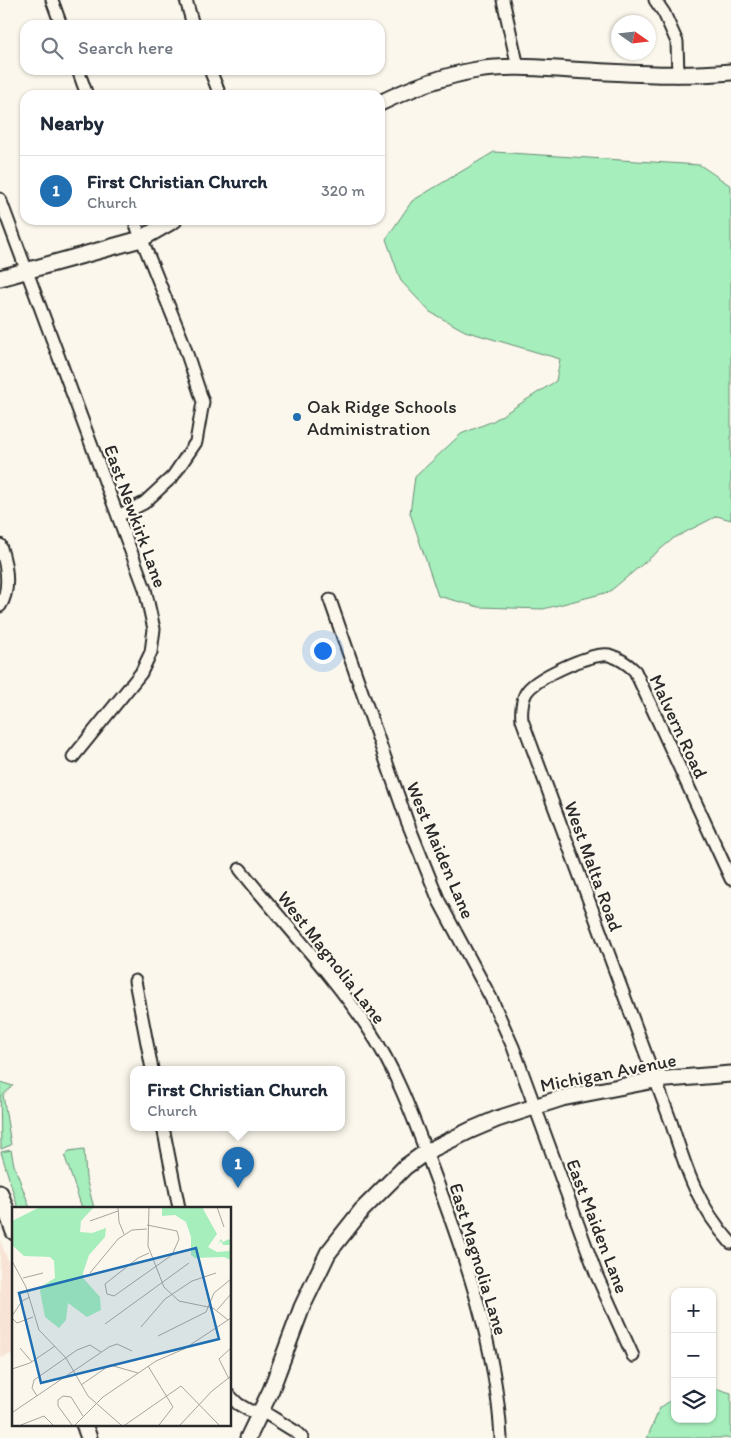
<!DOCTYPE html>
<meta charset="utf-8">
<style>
:root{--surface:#fff;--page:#f2f2f3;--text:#1f2937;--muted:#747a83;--line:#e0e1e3;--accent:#1f6fb2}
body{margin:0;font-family:Itim,sans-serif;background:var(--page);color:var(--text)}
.controls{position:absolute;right:15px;bottom:15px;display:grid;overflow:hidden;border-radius:10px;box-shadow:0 1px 4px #0004}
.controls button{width:45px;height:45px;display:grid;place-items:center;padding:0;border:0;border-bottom:1px solid var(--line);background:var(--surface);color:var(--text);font:25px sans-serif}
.compass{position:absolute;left:611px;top:15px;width:45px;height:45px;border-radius:50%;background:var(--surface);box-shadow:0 1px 4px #0004;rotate:104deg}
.you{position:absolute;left:322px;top:650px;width:18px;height:18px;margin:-12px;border:4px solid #fff;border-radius:50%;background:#1a73e8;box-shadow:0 0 0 8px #1a73e833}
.badge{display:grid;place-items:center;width:32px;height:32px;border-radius:50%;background:var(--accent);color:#fff;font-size:16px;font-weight:700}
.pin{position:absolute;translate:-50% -41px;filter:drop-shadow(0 1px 2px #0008)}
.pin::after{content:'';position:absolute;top:26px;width:18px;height:15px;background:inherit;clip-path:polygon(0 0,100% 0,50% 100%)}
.popup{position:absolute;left:130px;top:1066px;width:215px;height:65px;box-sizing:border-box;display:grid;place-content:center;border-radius:10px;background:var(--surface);filter:drop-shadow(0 1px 4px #0005);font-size:16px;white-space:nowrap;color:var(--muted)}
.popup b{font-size:19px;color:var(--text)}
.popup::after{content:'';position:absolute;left:50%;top:100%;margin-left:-10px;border:10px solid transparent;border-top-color:var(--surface)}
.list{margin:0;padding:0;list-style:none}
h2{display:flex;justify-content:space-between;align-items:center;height:65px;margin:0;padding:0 20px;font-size:21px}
h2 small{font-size:16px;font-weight:400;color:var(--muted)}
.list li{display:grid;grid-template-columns:32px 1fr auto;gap:15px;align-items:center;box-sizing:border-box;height:70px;padding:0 20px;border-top:1px solid var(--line)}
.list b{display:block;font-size:19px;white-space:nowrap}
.list p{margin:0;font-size:16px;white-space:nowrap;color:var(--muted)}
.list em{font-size:16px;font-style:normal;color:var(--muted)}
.icon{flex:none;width:28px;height:28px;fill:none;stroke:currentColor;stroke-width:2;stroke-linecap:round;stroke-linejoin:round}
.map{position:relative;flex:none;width:731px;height:1438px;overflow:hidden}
.search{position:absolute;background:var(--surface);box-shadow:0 1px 4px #0004;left:20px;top:20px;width:365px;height:55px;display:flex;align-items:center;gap:12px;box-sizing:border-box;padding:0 18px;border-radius:15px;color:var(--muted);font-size:19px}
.panel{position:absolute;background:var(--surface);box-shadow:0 1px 4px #0004;left:20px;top:90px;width:365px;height:135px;border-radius:15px}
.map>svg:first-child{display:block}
</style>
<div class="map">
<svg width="731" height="1438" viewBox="0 0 731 1438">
<rect width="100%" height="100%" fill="#fbf7ec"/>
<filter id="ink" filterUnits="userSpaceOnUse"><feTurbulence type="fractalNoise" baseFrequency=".02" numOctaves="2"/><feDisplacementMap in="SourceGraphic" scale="10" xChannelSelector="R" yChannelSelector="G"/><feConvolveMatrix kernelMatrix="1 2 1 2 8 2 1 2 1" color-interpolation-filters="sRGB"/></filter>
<g filter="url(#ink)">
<!-- built -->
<path fill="#f7e4d6" d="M0,1240L14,1277V1353L0,1358Z"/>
<!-- green -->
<path fill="#a6eebc" stroke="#688c74" d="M494,152L700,165L731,186V520L717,516L674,538L609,592L543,609L479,607L438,596L410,513L415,477L461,434L493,421L556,381L560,359L465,331L430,312L401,281L386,239L412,201Z
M0,1082L13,1086L3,1095L11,1145L1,1149Z
M84,1149L86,1178L94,1208H82L65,1157L69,1151Z
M11,1150L14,1165L30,1208H18L1,1152Z
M712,1387L731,1393V1438H647L660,1408L675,1397V1419H712Z"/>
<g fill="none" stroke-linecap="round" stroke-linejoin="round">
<!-- minor casing -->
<g stroke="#2b2b2b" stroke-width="15">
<path id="minor" d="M52,0L61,25
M186,0L193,25
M503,0L518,67
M655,0L664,13L677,42L678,76
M78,70L87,95
M210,70L220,95
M0,199L145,589L154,629L151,652L141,673L73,757
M118,516L144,503L173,476L196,442L203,402L182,339L134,220
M0,545C6,563 11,589 0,606
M330,600L407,821L439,901L492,1000L513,1047L597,1276L633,1356
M240,869C282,922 330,971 368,1028C397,1071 414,1120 432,1168C465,1256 496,1344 501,1438
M731,879L635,671C628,664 619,658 609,655C592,652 534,678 526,693C522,700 521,712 522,720L671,1122C686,1169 697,1205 731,1243
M135,981L152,1069
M163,1127L179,1208
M230,1396L238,1404L250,1411H262L296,1432L302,1438"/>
</g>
<!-- tertiary casing -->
<g stroke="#2b2b2b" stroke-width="19">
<path id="tertiary" d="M380,103C411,88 442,76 477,70C508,65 540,68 572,70C626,73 677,77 731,72
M0,278L141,239L174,220
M0,1193L14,1232
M84,1424L89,1438
M248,1438L271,1390L302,1307L328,1253L362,1210L405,1167L426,1152L471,1130L497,1119L562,1098L655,1080L731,1074"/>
</g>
<!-- minor -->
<use href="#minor" stroke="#fbf7ec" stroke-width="11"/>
<!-- tertiary -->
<use href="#tertiary" stroke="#fbf7ec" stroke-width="15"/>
</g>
</g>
<!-- markers -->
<circle fill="#1f6fb2" stroke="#fbf7ec" stroke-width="2" cx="297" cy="417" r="5"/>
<g text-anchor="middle" stroke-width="4.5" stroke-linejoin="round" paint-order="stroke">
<!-- poi labels -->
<g font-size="19" fill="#2b2b2b" stroke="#fbf7ec" text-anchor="start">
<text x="307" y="413">Oak Ridge Schools<tspan x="307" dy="22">Administration</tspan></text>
</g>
<!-- street labels -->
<g font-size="19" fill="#2b2b2b" stroke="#fbf7ec">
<text transform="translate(136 516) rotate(70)" y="7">East Newkirk Lane</text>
<text transform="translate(679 726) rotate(65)" y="7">Malvern Road</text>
<text transform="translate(441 850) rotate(67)" y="7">West Maiden Lane</text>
<text transform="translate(594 866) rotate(70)" y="7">West Malta Road</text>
<text transform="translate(332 957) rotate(52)" y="7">West Magnolia Lane</text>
<text transform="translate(608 1072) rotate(-11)" y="7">Michigan Avenue</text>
<text transform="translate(598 1226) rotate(69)" y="7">East Maiden Lane</text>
<text transform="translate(479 1259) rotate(73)" y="7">East Magnolia Lane</text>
</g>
</g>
<!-- overview -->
<g transform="translate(12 1207)">
<rect width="219" height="219" fill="#fbf7ec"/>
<path d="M28,0H82L69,14L68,25L80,26L94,21L93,30L77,48L71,66V71L88,90L89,103L75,110L56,96L54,113L47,121L33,110L28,84L30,79L43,71L42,54L38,50L12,49L0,38V14ZM150,0H190L205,27L196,40L205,45L217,44L218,38H211L209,34L206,37L209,32L211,35L217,32L219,34V53L212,50L183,51L179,48V30L174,15L163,8L150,9Z" fill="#a6eebc"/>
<path fill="none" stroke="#a8a59f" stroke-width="1" d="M106,0L107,15L112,27M137,0L136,39L152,80L167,94L201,101L216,113M205,0L212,20M78,14L106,4M135,18L165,24L167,32L160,48L102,89L95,87L93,77L126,51L137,46M0,54L14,80L27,123L54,151L76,189L109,218M78,66L106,32L120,23L135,22M11,71L31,66M205,103L219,87M0,109L10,94L18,90M0,111L5,116L21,110M93,117L177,56M129,120L153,92L180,74L204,66M146,129L194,105L202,86L219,72M8,141L20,155M136,159L161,200L147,218M0,162L18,156L43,139M217,172L207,152L219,141M69,178L98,158L126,166M25,189L20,181L22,173L65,143L78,138L89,145M1,205L97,140L105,137L120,144M9,218L32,209L41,218M60,218L46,199V193L51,189L59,190L71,209M63,218L91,190L144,154L172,142L219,111M113,218L169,179L207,218M168,218L200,184L219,169"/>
<path fill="#1f6fb2" fill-opacity="0.15" stroke="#1f6fb2" stroke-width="2.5" d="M184,41L207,132L29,176L7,86Z"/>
<rect width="219" height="219" fill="none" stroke="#2b2b2b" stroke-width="2.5"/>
</g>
</svg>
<div class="controls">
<button>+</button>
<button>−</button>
<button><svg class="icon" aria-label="layers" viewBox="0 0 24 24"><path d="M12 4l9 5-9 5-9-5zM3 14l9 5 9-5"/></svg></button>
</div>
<svg class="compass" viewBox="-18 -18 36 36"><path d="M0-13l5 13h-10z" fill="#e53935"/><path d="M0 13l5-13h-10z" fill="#747a83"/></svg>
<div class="you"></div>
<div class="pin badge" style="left:238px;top:1188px">1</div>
<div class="popup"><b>First Christian Church</b>Church</div>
<div class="search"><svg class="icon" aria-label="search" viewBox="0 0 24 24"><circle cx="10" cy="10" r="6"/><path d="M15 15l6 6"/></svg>Search here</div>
<section class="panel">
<h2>Nearby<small></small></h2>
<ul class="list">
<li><span class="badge">1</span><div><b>First Christian Church</b><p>Church</p></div><em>320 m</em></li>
</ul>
</section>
</div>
